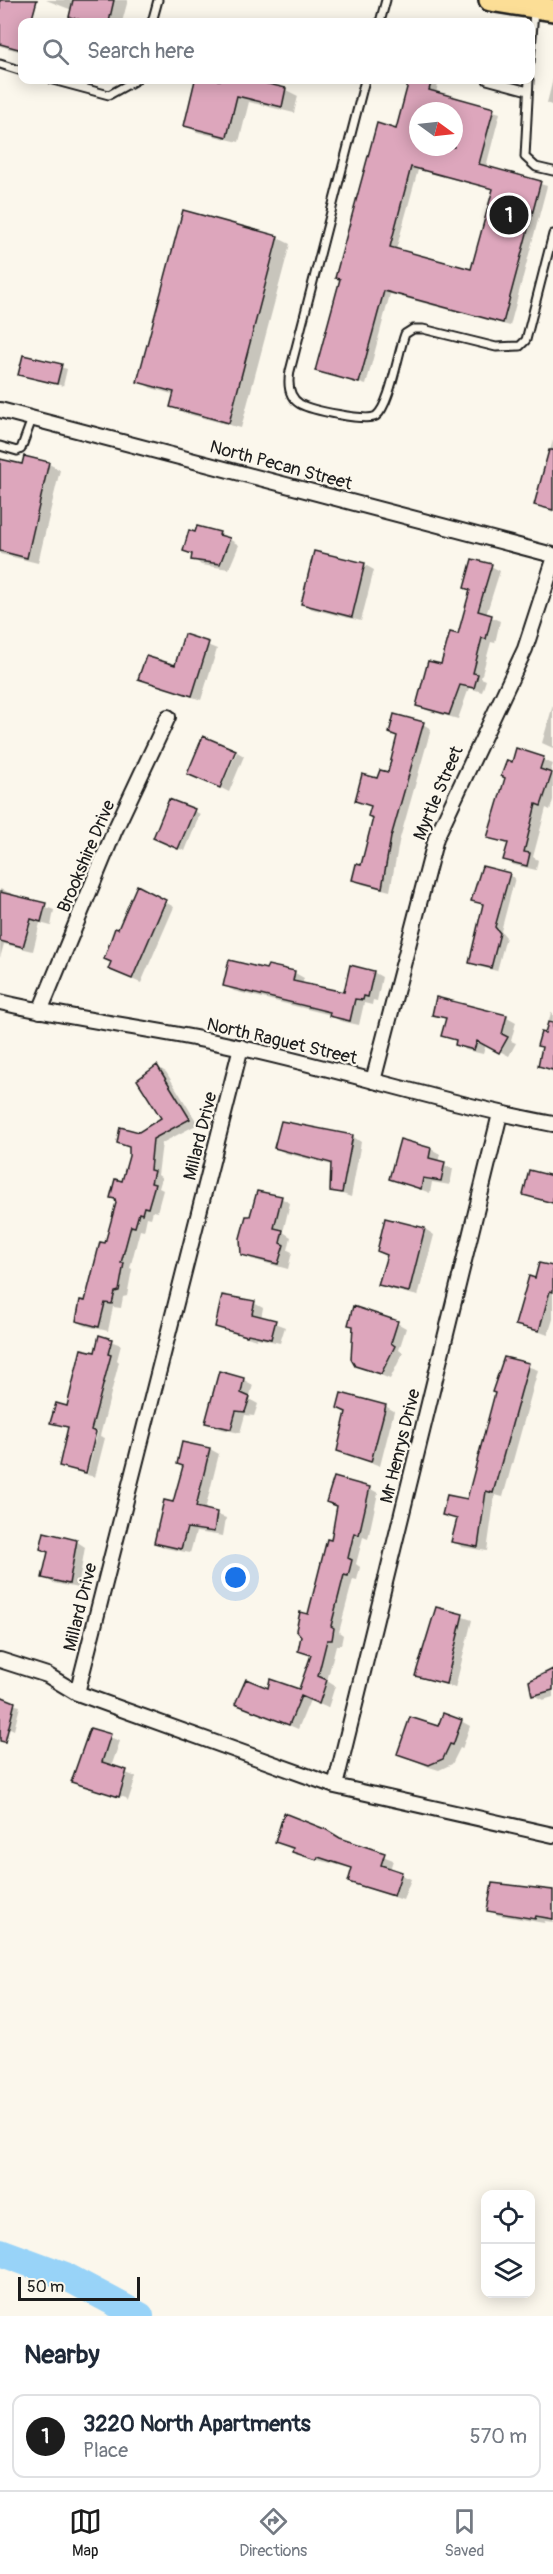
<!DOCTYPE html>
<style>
:root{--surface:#fff;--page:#f2f2f3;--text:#1f2937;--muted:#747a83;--line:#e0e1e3;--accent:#1c1c1c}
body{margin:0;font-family:Pangolin,sans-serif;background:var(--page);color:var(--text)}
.controls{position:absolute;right:18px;bottom:18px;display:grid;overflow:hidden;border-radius:12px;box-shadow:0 3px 15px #0003}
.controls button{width:54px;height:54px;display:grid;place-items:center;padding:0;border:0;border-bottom:2px solid var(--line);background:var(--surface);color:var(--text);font:30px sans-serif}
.compass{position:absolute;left:409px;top:102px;width:54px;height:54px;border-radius:50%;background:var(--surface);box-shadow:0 3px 15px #0003;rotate:105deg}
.scale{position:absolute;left:18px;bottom:15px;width:122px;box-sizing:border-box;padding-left:6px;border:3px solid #1c1c1c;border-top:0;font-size:16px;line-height:21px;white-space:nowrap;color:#1c1c1c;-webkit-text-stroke:4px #fbf7ec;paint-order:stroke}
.you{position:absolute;left:236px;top:1578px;width:21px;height:21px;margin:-15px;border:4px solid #fff;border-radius:50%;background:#1a73e8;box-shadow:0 0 0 9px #1a73e833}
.badge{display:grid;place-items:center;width:39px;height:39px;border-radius:50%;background:var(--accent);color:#fff;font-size:20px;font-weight:700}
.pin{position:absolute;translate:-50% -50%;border:3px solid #fff;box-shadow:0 2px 6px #0006}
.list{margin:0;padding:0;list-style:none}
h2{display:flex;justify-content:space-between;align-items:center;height:78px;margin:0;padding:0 24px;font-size:26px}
h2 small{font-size:20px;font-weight:400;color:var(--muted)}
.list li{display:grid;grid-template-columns:39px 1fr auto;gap:18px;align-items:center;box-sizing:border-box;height:84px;margin:0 12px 12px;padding:0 12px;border:2px solid var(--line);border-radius:12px}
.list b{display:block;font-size:22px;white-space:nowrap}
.list p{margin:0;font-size:20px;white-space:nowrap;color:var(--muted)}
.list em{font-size:20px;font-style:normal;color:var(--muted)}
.icon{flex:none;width:33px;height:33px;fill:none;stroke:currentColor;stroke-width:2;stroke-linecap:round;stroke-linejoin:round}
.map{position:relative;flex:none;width:553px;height:2316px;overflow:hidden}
.search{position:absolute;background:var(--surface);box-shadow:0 3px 15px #0003;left:18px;right:18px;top:18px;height:66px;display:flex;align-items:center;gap:15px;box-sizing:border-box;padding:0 21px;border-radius:12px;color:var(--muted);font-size:22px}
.sheet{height:174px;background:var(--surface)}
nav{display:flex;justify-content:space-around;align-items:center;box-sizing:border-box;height:84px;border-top:2px solid var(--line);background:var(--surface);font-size:16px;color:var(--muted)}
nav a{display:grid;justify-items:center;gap:3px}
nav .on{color:var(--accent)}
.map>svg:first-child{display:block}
</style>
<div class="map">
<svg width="553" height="2316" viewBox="0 0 553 2316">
<rect width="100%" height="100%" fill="#fbf7ec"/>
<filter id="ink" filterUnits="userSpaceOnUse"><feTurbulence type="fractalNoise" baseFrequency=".0167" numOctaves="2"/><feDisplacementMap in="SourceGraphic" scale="12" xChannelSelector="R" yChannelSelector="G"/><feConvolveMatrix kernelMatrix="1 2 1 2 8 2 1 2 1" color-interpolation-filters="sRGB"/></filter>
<g filter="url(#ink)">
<!-- shadow -->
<path fill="#0003" fill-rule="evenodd" d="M46,0H128L122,22H81L71,17L72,10Z
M0,11L36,22H22V52L0,46Z
M553,79V106L547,103Z
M197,80H254L253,82L286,90L298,96L294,113L249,102L239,142L197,132L185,125Z
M411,80H439L436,93L500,113L486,167L547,186L510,326L390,294L366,385L317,370L397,131ZM418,111H454V147H418ZM418,170L494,190L472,271L396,250Z
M184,212L278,238L290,244L241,428L184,413L172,406L175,395L151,388L139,381Z
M24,356L67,369L63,386L20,374Z
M553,440V512L536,504Z
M0,461L23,466L49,464L60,470L38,563L0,554Z
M219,533L239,545L229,569L201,565L185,550Z
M315,553L365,565L374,570L361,621L312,609L303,603Z
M491,566L500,571L486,615L500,621L495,643L491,642L481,678L486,680L482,692L469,688L458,719L426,710L418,705L459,636L471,591L466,588Z
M185,636L217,649L201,700L140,678L176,667Z
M553,705V748L542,743Z
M423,724L431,729L399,842L390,891L362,884L354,879L362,867L374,818L372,807L356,800L389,774L399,737L391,733Z
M517,750L553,764L550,773L553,775V800L550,810L546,808L533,857L538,860L536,870L514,865L505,860L509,845L489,837Z
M237,752L244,756L229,792L221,788Z
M194,811L200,814L185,851L161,841Z
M509,875L515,878L501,931L506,937L497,971L477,966L471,963L485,905L472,900Z
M0,889L54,910L51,926L40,923L33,951L4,944L0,958Z
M165,902L174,907L141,983L119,974V931Z
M269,967L295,973L304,978L302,984L346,994L373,972L382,977L377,1001L373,1000L372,1005L364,1003L359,1025L340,1021L331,1015L234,991L225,986L268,971Z
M438,999L507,1017L516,1022L511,1041L516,1043L509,1056L486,1044L483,1054L466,1050L456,1045L457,1042L443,1035L447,1020L434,1014Z
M551,1012L553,1013V1072L539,1066Z
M157,1067L166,1072L198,1124L162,1143L158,1175L162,1178L159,1188L163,1190L157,1212L153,1211L151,1218L147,1217L144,1231L140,1230L130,1268L132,1269L127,1296L123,1297L121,1308L113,1307L108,1331L86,1326L77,1321L106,1245L117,1200L111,1197L123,1183L131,1148L118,1142L139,1134L163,1119Z
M352,1136L361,1142L351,1197L331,1190L332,1165L285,1153L276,1148Z
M431,1149L440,1154L438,1162L453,1169L450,1185L432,1182L430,1193L391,1178Z
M553,1178V1204L525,1194Z
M281,1198L290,1203L283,1232L291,1237L288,1250L292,1252L288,1269L251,1259L242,1254L251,1217Z
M425,1229L434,1235L418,1296L389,1289L380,1284Z
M553,1268V1319L548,1335L517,1324L536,1280Z
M254,1303L263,1308L261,1318L285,1327L280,1343L257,1338L256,1340L216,1326Z
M397,1323L406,1328L399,1350L403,1353L390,1379L356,1365L355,1327L350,1324Z
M100,1337L121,1345L117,1360L119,1362L100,1436L105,1438L95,1477L87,1475L98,1431H95L84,1474L60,1465L69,1429L52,1422L68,1408L96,1353Z
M505,1358L538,1370L503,1497L495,1495L487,1551L462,1547L453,1541L458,1521L444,1514L468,1501Z
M244,1380L253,1385L249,1399L258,1404L254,1416L245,1415L240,1433L216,1428L207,1422Z
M385,1406L394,1411L380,1466L339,1450L348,1413L338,1408Z
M183,1444L210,1449L219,1454L205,1510L226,1518L223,1536L196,1532L190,1553L165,1548L156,1543L174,1503L184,1467Z
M369,1488L378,1493L368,1539L363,1537L356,1564L360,1567L357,1580L353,1579L339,1632L343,1635L341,1645H336L327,1681L335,1686L328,1708L310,1700L298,1729L237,1703L269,1690L300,1691L312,1657L300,1650L332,1542L339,1507L328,1501Z
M76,1541L85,1547L78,1588L53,1583L44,1577L49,1553L42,1549Z
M437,1608L472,1620L455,1688L417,1675Z
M553,1670V1697L543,1700L533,1695Z
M0,1701L20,1706L14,1730L0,1723Z
M461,1721L470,1726L462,1749L460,1748L452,1764L439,1770L429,1767L399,1753L439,1728Z
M91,1730L120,1741L111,1767L136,1777L128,1801L126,1798L73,1781Z
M342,1840L393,1860L390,1870L411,1879L403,1900L349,1882L354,1869L303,1856L277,1841Z
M553,1892V1922L545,1921L544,1923L498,1915L489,1910Z"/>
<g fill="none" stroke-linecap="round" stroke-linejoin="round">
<!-- river -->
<path stroke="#98d3f8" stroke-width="28" d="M0,2252L65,2276L140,2316"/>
</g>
<!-- building -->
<path fill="#dda6bc" stroke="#1c1c1c" stroke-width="1.5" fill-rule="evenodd" d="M0,0H37L31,22H22V50L0,44Z
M73,0H114L109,22H89L69,17Z
M195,80H251L286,88L282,107L237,96L227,137L184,126Z
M409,80H432L429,90L494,108L479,164L541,181L503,323L384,291L359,383L315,371L340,279L335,278L377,123L396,129ZM418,111H454V147H418ZM411,167L493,189L471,269L390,247Z
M183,210L278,236L229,423L170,407L174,392L137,382Z
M23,355L62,364L57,384L18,375Z
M549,450H553V510L534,505Z
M24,456L49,462L27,558L0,551V459L22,464Z
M197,526L220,532L219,535L230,538L220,564L191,560L192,554L183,551L189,530L195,532Z
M314,551L365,563L352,617L301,604Z
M472,559L492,564L478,611L492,615L486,639L482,638L473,673L478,674L474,688L460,685L449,715L416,706L428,661L441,664L450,632L458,634L470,590L464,588Z
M184,634L209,642L192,696L138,679L146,656L175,665Z
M394,714L424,722L391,837L382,888L352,880L356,864L361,865L373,818L368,816L371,806L355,801L362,774L377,778L380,770L388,772L397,736L389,733Z
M203,736L236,750L220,788L187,774Z
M516,748L544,757L540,769L552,773L541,806L536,804L524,852L530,853L527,866L503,860L508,843L487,838L505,778L501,776L507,760L512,762Z
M169,799L195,809L178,849L153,838Z
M482,866L510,873L495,927L500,933L491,968L469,963L483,904L471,901Z
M137,885L166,900L132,979L108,969L111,962L104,959L115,928L118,929Z
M0,892L46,903L41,922L31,919L23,947L0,941Z
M229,960L266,969L268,965L295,971L293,981L344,992L350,965L374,971L368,997L364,996L363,1000L355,999L350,1021L329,1016L330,1012L223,986Z
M436,997L507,1015L502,1034L508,1037L499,1053L477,1041L474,1050L455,1045L456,1040L441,1036L446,1018L432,1015Z
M548,1022L553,1023V1070L538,1066L542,1047L537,1046L541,1032L545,1033Z
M157,1065L190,1119L153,1139L150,1170L154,1171L151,1183L155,1184L148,1208L144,1207L142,1214L139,1213L135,1227L131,1226L121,1263H124L119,1291L115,1292L112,1304L105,1303L99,1327L76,1321L80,1300L85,1301L100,1242L105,1243L116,1203L115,1199L110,1198L115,1179L122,1181L129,1156V1147L117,1143L120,1127L139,1132L161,1118L137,1080Z
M281,1121L353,1135L342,1193L330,1191L331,1163L274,1148Z
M400,1139L431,1148L429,1158L445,1162L441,1181L423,1178L421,1189L389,1179Z
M529,1170L553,1176V1203L523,1195Z
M257,1191L282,1196L274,1228L283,1230L280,1243L284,1245L278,1264L241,1255L240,1238L246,1216H250Z
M385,1218L425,1228L409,1292L378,1285L387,1255L377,1251Z
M539,1263L553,1266V1292L550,1291L539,1331L515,1325L529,1276L535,1278Z
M222,1295L255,1301L252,1314L276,1320L271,1339L248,1334L247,1336L215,1327Z
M353,1306L398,1321L391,1343L395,1346L381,1374L355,1366L351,1359L353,1326L348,1325Z
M99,1335L112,1339L108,1354L111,1355L91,1430L96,1432L86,1473L59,1466L68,1427L50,1423L56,1403L67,1406L81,1349L95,1352Z
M504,1357L529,1363L493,1493L486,1491L478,1547L451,1542L457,1519L442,1515L447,1495L467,1499L495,1393L492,1392Z
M219,1371L244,1378L241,1393L250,1397L245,1412L236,1411L231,1429L205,1423Z
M341,1393L386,1405L371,1462L337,1451L346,1412L337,1408Z
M182,1442L210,1448L196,1507L217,1512L214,1532L187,1528L181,1549L154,1543L164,1500L173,1502L183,1466L177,1464Z
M334,1477L370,1487L359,1535L354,1533L348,1558L352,1560L348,1576L344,1575L331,1626L334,1628L332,1640H327L318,1676L327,1680L319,1704L301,1696L289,1725L235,1704L246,1679L268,1688L270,1679L299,1689L311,1655L298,1651L301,1636L296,1630L300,1612L308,1614L327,1539L331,1540L337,1506L326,1502Z
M44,1532L77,1540L69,1584L42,1578L48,1552L40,1549Z
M436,1607L463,1614L446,1684L415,1676Z
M553,1669V1690L532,1696L529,1681Z
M0,1696L15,1702L5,1742L0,1741Z
M443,1713L462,1720L453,1745L450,1744L443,1759L429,1765L397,1754L410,1717L438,1726Z
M90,1728L111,1734L102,1762L127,1770L119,1797L71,1782Z
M284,1813L327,1830L340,1838L385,1853L381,1865L402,1872L394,1896L348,1882L352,1868L318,1857L317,1860L292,1852L293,1848L275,1842Z
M492,1883L553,1890V1919L536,1916L535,1919L487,1911Z"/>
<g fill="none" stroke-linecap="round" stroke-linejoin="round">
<!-- lane casing -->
<g stroke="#1c1c1c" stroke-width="11">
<path id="lane" d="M152,22L158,0
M380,22L386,0
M530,62L534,11
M0,64L22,71
M53,80L109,95L136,80
M365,80L290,371C288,382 288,397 300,404C311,410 366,422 376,416C390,406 398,352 405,334L413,329H423L496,347L520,346L526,340L553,234
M487,80L528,91
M529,80L525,157L536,167L553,171
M0,446L17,451L21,449L32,419"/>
</g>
<!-- street casing -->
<g stroke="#1c1c1c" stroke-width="18">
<path id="street" d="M0,410L553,555
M0,1002C80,1021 162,1029 242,1048C346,1071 448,1104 553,1124
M40,1011L114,832L168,717
M373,1081L436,838L525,649L553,563
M0,1660L47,1675L77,1693L335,1786L553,1835
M77,1693L241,1047
M335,1786L500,1114"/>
</g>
<!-- primary casing -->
<g stroke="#1c1c1c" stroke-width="26">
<path id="primary" d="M490,0L553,10"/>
</g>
<!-- lane -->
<use href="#lane" stroke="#fbf7ec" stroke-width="7"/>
<!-- street -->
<use href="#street" stroke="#fbf7ec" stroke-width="14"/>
<!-- primary -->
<use href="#primary" stroke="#fcde96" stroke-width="21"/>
</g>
</g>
<g text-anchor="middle" stroke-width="4.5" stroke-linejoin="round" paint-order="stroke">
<!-- street labels -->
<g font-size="18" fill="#1c1c1c" stroke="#fbf7ec">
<text transform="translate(281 465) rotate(15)" y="6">North Pecan Street</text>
<text transform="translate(438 793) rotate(-67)" y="6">Myrtle Street</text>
<text transform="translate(86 856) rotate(-67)" y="6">Brookshire Drive</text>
<text transform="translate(282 1041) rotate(13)" y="6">North Raguet Street</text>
<text transform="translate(200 1136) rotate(-76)" y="6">Millard Drive</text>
<text transform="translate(400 1446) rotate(-76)" y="6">Mr Henrys Drive</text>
<text transform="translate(80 1607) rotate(-76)" y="6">Millard Drive</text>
</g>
</g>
</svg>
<div class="controls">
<button><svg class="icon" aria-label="locate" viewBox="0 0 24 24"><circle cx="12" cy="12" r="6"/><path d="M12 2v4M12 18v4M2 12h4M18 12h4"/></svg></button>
<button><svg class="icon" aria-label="layers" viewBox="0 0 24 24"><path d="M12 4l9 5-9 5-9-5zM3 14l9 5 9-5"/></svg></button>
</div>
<svg class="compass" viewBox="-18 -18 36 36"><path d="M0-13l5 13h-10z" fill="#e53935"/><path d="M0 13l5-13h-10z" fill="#747a83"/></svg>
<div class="scale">50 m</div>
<div class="you"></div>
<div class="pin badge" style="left:509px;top:215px">1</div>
<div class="search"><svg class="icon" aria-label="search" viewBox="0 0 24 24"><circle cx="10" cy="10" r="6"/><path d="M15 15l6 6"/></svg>Search here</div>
</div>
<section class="sheet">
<h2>Nearby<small></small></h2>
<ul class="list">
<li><span class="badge">1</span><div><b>3220 North Apartments</b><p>Place</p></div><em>570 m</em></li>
</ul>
</section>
<nav>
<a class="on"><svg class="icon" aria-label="map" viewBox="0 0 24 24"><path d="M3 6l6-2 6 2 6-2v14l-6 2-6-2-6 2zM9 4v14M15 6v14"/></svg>Map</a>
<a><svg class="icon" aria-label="directions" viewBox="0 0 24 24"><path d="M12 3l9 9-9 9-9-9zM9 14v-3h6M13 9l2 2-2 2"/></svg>Directions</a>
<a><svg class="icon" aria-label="saved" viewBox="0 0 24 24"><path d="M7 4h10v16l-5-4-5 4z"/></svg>Saved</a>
</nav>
